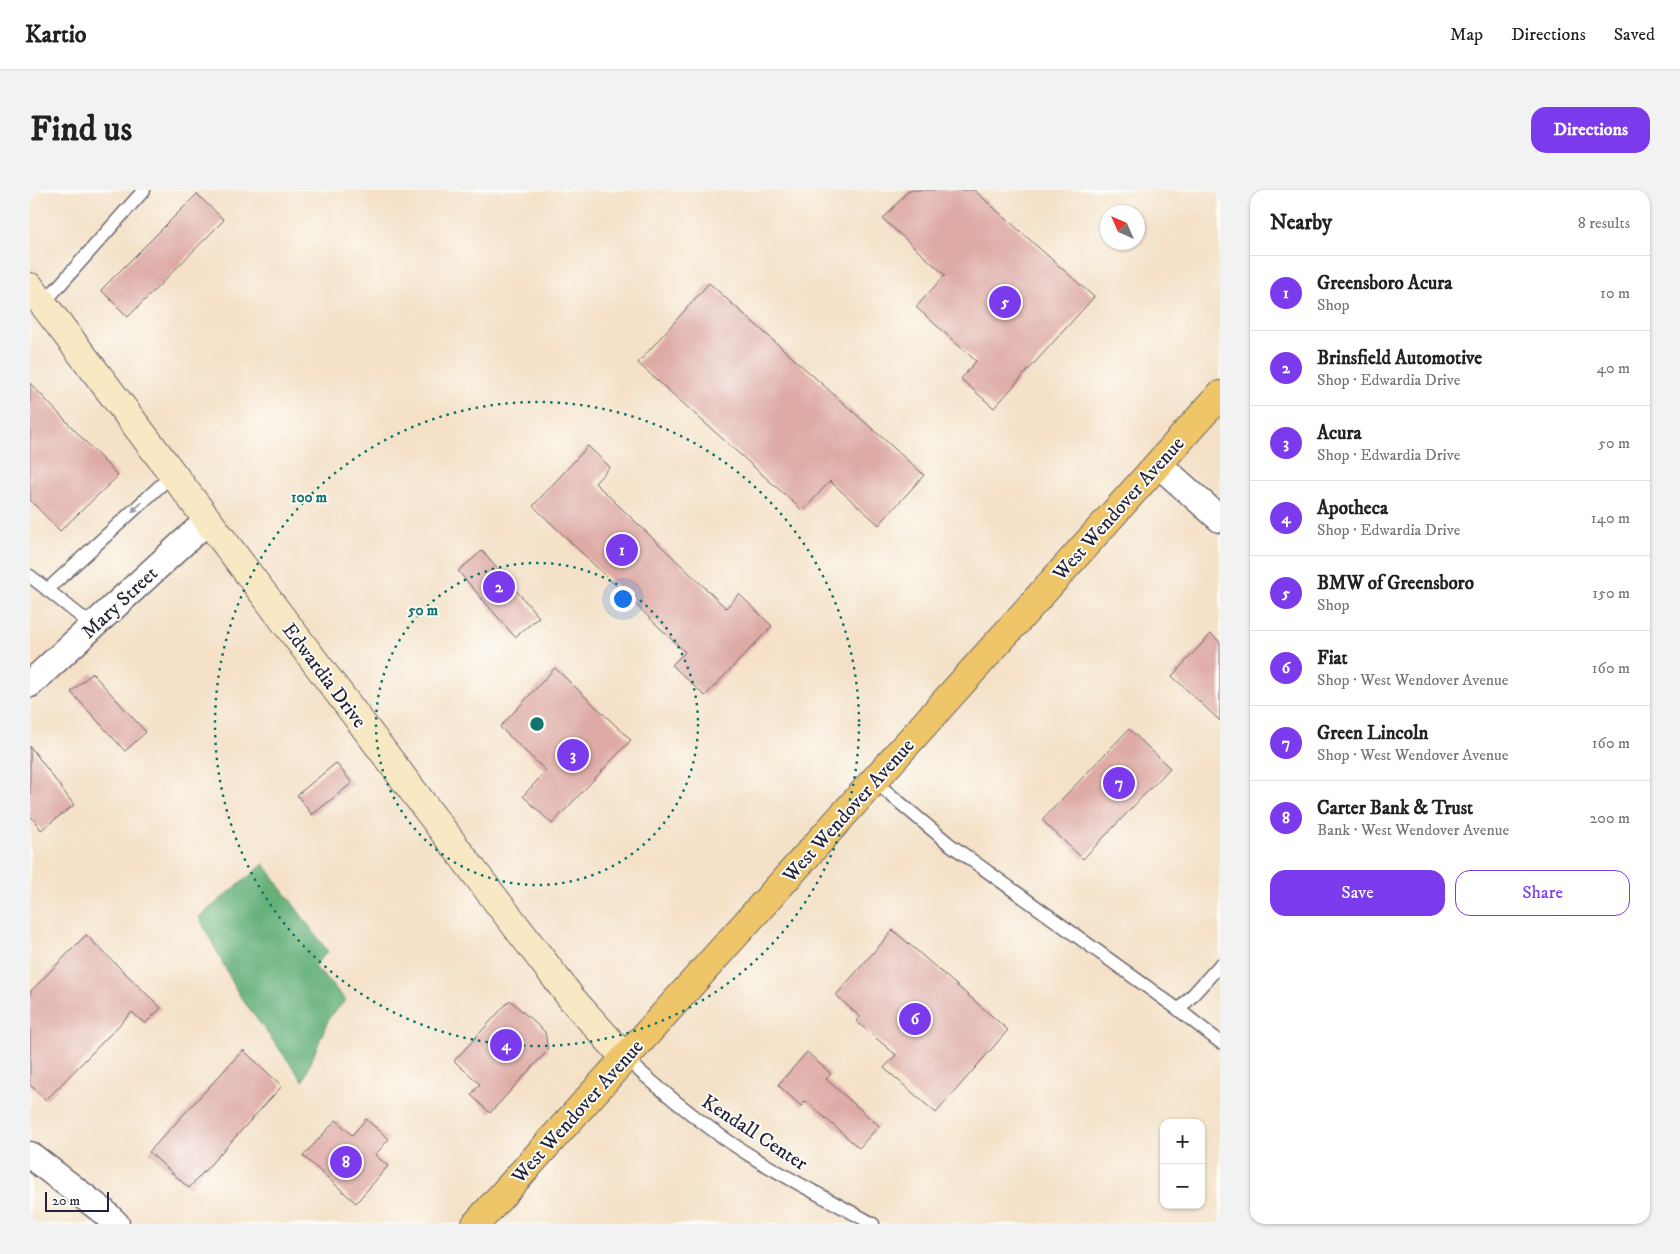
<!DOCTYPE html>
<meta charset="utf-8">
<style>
:root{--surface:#fff;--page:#f2f2f2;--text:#222;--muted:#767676;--line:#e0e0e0;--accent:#7c3aed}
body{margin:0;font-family:"IM FELL DW Pica",serif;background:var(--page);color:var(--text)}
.controls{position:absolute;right:15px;bottom:15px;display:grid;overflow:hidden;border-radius:10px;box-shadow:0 1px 4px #0004}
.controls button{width:45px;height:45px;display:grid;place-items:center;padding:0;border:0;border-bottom:1px solid var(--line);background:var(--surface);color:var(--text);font:25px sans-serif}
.compass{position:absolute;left:1070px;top:15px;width:45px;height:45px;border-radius:50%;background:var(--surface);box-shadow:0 1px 4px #0004;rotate:315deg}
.scale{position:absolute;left:15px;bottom:12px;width:64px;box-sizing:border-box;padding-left:5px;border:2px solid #22223b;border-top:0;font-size:14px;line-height:18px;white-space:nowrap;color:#22223b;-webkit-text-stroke:4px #fdfcf7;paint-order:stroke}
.you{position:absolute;left:592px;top:408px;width:18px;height:18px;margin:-12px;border:4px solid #fff;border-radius:50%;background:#1a73e8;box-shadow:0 0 0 8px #1a73e833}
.badge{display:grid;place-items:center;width:32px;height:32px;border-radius:50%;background:var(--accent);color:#fff;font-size:16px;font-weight:700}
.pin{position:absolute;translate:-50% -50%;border:2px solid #fff;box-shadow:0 1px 5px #0006}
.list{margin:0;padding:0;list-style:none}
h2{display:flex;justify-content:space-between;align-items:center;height:65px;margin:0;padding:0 20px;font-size:21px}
h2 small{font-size:16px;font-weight:400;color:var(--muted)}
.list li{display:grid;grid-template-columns:32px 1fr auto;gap:15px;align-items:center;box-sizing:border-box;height:75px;padding:0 20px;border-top:1px solid var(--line)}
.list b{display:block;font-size:19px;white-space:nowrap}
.list p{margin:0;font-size:16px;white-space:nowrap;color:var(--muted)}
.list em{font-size:16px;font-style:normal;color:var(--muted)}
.actions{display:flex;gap:10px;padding:15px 20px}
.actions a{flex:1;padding:11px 0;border:1px solid var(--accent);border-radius:15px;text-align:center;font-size:18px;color:var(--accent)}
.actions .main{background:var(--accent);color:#fff}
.map{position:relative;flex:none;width:1190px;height:1034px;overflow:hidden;border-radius:15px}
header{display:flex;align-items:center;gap:30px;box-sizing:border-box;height:70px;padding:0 25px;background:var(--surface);border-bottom:1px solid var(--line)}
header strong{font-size:24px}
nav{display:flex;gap:28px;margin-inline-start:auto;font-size:18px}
.intro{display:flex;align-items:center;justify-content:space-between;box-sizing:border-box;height:120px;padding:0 30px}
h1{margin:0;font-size:35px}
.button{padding:12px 22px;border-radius:15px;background:var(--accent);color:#fff;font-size:18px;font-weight:700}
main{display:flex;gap:30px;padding:0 30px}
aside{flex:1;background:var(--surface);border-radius:15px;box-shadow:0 1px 4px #0004}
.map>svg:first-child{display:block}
</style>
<header>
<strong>Kartio</strong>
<nav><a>Map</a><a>Directions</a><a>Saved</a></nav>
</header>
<div class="intro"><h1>Find us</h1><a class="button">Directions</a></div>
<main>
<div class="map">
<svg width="1190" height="1034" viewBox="0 0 1190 1034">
<rect width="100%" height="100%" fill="#fdfcf7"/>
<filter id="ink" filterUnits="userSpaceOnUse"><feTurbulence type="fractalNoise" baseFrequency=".02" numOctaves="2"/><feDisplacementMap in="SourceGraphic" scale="10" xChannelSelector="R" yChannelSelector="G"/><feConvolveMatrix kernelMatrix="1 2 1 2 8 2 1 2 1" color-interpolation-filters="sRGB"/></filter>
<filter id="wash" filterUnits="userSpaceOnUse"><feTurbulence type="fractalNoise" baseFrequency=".0096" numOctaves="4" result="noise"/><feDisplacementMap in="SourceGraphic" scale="20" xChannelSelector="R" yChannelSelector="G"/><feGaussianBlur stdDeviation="1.12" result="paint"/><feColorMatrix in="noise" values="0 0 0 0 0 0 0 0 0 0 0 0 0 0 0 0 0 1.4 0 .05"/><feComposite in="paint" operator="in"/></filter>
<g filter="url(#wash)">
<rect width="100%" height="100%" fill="#f4e1c7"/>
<!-- forest -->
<path fill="#65b079" stroke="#44695a" d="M234,674L298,762L284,776L316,810L299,828L273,891L209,805L169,727Z"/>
<g id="blocks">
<!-- building -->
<path fill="#deaaa5" d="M879,0H944L1064,107L964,218L931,189L946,171L886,117L915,85L853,29Z
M167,4L194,30L98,127L71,100Z
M679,93L894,285L849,335L800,291L773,321L608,173Z
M0,193L88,286L30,341L0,310Z
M558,256L580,277L565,293L696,418L709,404L742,436L675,506L642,475L655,462L503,316Z
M452,361L509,427L485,447L428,381Z
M1181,444L1190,452V531L1142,486Z
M525,478L601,550L522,634L493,606L516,581L470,537Z
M62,483L116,542L95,561L41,502Z
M1099,539L1140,578L1053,669L1012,630Z
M0,556L44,615L11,640L0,625Z
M306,573L322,593L282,625L267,605Z
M863,740L978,840L906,923L854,878L866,865L826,831L830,827L806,805Z
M56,745L131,818L115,834L102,822L16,910L0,895V802Z
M480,810L515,842L518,860L460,923L441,905L450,894L424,871Z
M213,860L252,896L159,998L119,962Z
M777,862L801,884L796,889L849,936L829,958L776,911L771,916L748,895Z
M336,929L359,949L345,965L358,976L326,1013L273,966L306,930L322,945Z"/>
</g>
</g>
<g filter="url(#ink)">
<use href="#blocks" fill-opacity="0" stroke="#6c656c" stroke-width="1"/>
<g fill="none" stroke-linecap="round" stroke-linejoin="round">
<!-- service casing -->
<g stroke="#6c656c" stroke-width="15">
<path id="service" d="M13,114L114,0
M0,386L63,436
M17,400L143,284
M844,591L918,653L1149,820L1190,852
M1149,820L1190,775
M595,868C637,906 681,942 729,971C766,993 805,1013 843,1034"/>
</g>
<!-- minor casing -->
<g stroke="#6c656c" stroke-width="29">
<path id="minor" d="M1128,274L1190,329
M0,494L178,330
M0,965L74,1022L86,1034"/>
</g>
<!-- secondary casing -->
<g stroke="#6c656c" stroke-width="30">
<path id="secondary" d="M0,97L64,180L452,692L542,809L595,868"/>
</g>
<!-- trunk casing -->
<g stroke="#6c656c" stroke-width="30">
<path id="trunk" d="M446,1034L1190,205"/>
</g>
<!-- service -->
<use href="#service" stroke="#fff" stroke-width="12"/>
<!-- minor -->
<use href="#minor" stroke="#fff" stroke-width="26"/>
<!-- secondary -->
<use href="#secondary" stroke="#f8e8c3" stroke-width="28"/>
<!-- trunk -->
<use href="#trunk" stroke="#eec569" stroke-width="28"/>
</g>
<!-- one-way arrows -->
<defs><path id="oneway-solid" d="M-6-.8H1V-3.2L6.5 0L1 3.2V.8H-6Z" transform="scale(1.25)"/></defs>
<use fill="#9c9ca7" href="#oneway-solid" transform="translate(107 317) rotate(137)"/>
</g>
<!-- distance rings -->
<g fill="none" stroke="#0f766e" stroke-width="2.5" stroke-dasharray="2.5 5">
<circle cx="507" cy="534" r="161"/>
<circle cx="507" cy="534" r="322"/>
</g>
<g text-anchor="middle" stroke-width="4" stroke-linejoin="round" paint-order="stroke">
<!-- street labels -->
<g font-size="20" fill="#22223b" stroke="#fdfcf7">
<text transform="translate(1088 318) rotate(-48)" y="7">West Wendover Avenue</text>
<text transform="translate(89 412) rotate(-43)" y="7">Mary Street</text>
<text transform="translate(295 485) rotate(53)" y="7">Edwardia Drive</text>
<text transform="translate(818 620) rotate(-48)" y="7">West Wendover Avenue</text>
<text transform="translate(547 921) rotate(-48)" y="7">West Wendover Avenue</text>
<text transform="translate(725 942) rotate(33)" y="7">Kendall Center</text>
</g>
</g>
<circle cx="507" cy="534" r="8" fill="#0f766e" stroke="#fdfcf7" stroke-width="2.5"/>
<g font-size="15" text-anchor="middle" font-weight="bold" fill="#0f766e" stroke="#fdfcf7" stroke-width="4" stroke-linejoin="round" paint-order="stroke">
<text x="279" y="312">100 m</text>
<text x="393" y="425">50 m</text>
</g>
</svg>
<div class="controls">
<button>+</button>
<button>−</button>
</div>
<svg class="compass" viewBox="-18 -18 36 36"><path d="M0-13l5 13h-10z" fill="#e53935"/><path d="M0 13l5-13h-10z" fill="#767676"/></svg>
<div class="scale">20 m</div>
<div class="you"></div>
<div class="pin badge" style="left:592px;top:360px">1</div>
<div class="pin badge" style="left:469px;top:397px">2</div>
<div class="pin badge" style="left:543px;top:565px">3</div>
<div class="pin badge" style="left:476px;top:855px">4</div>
<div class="pin badge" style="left:975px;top:112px">5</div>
<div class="pin badge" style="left:885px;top:829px">6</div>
<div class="pin badge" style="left:1089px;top:593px">7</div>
<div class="pin badge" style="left:316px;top:972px">8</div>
</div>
<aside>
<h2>Nearby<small>8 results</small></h2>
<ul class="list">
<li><span class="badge">1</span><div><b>Greensboro Acura</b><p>Shop</p></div><em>10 m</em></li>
<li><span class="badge">2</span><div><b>Brinsfield Automotive</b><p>Shop · Edwardia Drive</p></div><em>40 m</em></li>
<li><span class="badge">3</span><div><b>Acura</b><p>Shop · Edwardia Drive</p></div><em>50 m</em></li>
<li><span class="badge">4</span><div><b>Apotheca</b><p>Shop · Edwardia Drive</p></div><em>140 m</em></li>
<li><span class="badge">5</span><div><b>BMW of Greensboro</b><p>Shop</p></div><em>150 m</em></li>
<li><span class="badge">6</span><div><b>Fiat</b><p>Shop · West Wendover Avenue</p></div><em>160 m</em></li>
<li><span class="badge">7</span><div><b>Green Lincoln</b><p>Shop · West Wendover Avenue</p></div><em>160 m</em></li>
<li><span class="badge">8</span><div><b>Carter Bank &amp; Trust</b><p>Bank · West Wendover Avenue</p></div><em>200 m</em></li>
</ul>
<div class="actions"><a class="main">Save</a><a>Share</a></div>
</aside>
</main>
